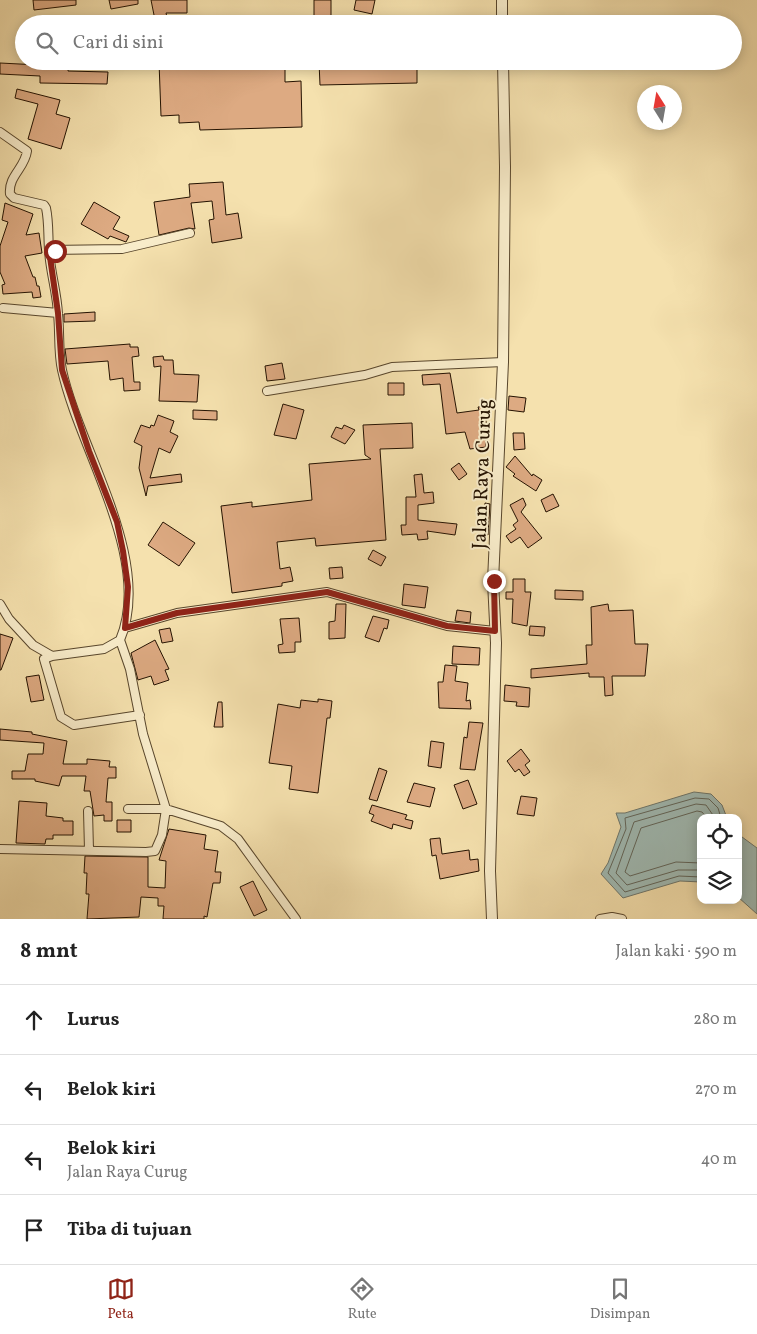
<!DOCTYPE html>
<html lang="id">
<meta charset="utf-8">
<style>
:root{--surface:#fff;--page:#f2f2f2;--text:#222;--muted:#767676;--line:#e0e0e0;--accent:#8f2418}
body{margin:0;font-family:Vollkorn,serif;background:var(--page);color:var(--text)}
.controls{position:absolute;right:15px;bottom:15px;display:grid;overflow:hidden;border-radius:10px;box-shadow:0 2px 12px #0003}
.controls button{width:45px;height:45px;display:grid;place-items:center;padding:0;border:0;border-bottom:1px solid var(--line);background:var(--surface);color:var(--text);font:25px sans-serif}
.compass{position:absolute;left:637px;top:85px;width:45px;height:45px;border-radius:50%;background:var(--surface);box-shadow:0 2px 12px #0003;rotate:349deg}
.stop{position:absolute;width:15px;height:15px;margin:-11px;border:4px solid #8f2418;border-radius:50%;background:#fff}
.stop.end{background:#8f2418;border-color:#fff;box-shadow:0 1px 5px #0008}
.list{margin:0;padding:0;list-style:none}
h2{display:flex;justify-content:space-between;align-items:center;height:65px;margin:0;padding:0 20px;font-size:21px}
h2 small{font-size:16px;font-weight:400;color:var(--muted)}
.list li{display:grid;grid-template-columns:32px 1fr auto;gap:15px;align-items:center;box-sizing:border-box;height:70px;padding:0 20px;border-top:1px solid var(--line)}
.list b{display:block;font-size:19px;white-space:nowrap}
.list p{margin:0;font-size:16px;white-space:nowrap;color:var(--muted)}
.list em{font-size:16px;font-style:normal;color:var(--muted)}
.icon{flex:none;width:28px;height:28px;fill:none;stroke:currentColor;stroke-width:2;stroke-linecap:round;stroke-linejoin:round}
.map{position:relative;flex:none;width:757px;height:919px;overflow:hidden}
.search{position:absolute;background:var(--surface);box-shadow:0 2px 12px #0003;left:15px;right:15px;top:15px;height:55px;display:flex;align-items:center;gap:12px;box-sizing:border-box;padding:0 18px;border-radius:28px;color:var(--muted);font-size:19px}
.sheet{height:345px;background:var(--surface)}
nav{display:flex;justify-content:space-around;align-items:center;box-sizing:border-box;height:70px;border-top:1px solid var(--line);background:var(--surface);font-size:14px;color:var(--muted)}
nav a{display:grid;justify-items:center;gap:2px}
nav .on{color:var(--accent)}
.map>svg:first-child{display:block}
</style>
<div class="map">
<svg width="757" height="919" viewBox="0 0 757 919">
<rect width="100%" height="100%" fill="#f5e1ae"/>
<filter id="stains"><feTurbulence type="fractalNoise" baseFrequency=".004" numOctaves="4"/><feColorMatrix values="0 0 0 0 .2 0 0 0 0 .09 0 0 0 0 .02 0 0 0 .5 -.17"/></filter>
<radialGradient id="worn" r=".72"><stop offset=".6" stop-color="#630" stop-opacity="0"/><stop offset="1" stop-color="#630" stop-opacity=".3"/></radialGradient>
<!-- water -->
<path fill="#a0bbb5" stroke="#6e776d" d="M694,792L711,794L722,805L727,818H701V882L680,881L623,898L601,874L608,863L621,827L616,813H625Z
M738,834L757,848V914L738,897Z"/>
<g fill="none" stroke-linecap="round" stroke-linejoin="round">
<!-- shore -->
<path stroke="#62665b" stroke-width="1" d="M701,863L676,862L630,876L625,872L641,828L697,811L702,812L707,818
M701,870H678L627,885L616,873L634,822L696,804L706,805L715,818
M701,877L679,876L625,892L608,873L626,829L625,818L695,798L709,799L718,808L721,818"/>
</g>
<!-- building -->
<path fill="#ddaa82" stroke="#241201" d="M33,0H76V5L34,10Z
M109,0H138V4L111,9Z
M151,0H187V13H166L167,17L155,20Z
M314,0H331V24H314Z
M356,0H375L372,14L354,10Z
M40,61H69L68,71L108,72L107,84L40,83V76L0,74V63L39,65Z
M285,61V82L301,81L302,127L200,130L199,122L179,123V115L161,116L159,62Z
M417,61V83L320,85L319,62Z
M17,89L60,100L56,114L70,118L61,149L28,139L38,104L15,98Z
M223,182L226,215L238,213L242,238L212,243L209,220L214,219L212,201L191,203L195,229L189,228L159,235L154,202L190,197L189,184Z
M94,202L120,217L113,229L129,236L126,242L110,236L108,239L81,224Z
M5,203L33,214L26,235L39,233L42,253L25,256L33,277H35L37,286H39L41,297L33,298L32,292L3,294L2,285L5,284L0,272V246L8,222L2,220Z
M95,312V321L64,322V314Z
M130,344V347H138L139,356L132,357L134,382H140V390L124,391L123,378L110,380L108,361L67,364L65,349Z
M163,356L164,360H173L174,374L199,375L197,402L159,401L161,366L154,367L153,357Z
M282,363L285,379L267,381L265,366Z
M450,373L457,413L479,410L478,407L486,406V447L470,449L465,432L446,434L440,384L423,385L422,375Z
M388,383H404V395H388Z
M509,396L526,398L524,412L508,410Z
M283,404L304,410L296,439L274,435Z
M193,410L217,411V420L193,419Z
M158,415L174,421L170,432L178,436L170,453L159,448L150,478L181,474L182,482L148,486L146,496L139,468L142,446L134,442L141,425L150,428L151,425L154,426Z
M412,423L413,448L380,449L386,540L316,546L315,538L277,542L280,569L290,567L293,581L282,583V586L232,593L221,506L252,502V507L312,500L309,464L371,459L365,455L363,425Z
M344,425L355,430L345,444L331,437L336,427L342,429Z
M513,433H524L525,449L514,450Z
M515,456L532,476L533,474L542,480L536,491L513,476L515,474L506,467Z
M459,463L467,474L459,480L451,469Z
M422,474L424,493L433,492L434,503L418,505V520L457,524L455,535L427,531L428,539L418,540L417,534L402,535L401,525H406V497H416L414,475Z
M553,494L559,506L546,512L541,500Z
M523,498L526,505L521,512L542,538L528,548L520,537L511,543L506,536L516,529L513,525L518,521L510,505Z
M485,503L490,504L488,535H484Z
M163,522L195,543L179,566L148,545Z
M373,550L386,557L381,566L368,559Z
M342,567L343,578L330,579L329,568Z
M513,579H525V592H531L527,626L512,623L513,599H506V592H513Z
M404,584L428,587L425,608L402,605Z
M555,590L583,591V600L555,599Z
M336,604H346L345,638L329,639V622L335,621Z
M608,604L609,611L633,610L635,644H648L645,676H612L613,695L605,696L604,677H589V673L531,678V669L587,664L586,645H592L591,607Z
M457,610L471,612L470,623L455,621Z
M373,616L389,620L387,629L384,628L379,642L365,637Z
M299,618L301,642H295V652L279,653L278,645L283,644L280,619Z
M530,626L545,627L544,636L529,635Z
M170,628L173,641L162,643L159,630Z
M0,634L13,638L1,670H0Z
M155,640L169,669L165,670L169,680L154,685L151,676L138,680L131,653Z
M453,646L480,648L479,665L452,664Z
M445,665L457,666L455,681L468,683L466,701L470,700L471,709L439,708L438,682H443Z
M39,675L44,700L31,702L26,677Z
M505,685L530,688L529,707L516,706L517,702L504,701Z
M318,699L332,701L330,718H327L318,793L289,789L292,766L269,763L278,704L300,708L301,700L318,702Z
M218,702H222L223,727H214Z
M469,722L483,723L475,770L460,769L464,737L467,738Z
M0,729L32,732V734L67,741L63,764H87V759L110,761L109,767H116V778H108L106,802H112V821H104V815L94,816L90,791H84L86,776H62L59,786L35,781V779H12V771H25L28,754H43L44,743L0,740Z
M431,741L444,743L441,768L428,766Z
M521,749L530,761L525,765L530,772L524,776L519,769L515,772L507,761Z
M379,768L387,771L377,801L369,799Z
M468,780L477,804L463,809L454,785Z
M414,783L435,788L430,807L407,802Z
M521,796L537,798L534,816L517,814Z
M19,801L47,803L46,816L63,818V821H73V835H53V839H46L45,844L16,843Z
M372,805L407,815L405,819L413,821L411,829L393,824L392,829L371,821L374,815L369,813Z
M117,820H131V832H117Z
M169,829L206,835L204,849L218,851L215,872H221L220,883H213L207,917L204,916V919H163L164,906H158V898L141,897L139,917L87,919L89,894H86L87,873H84L85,856L148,857V887L165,888L166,861L159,860Z
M440,838L442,854L469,850L470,860L478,859L479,871L440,879L436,855L432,856L430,839Z
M253,881L267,910L254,916L240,887Z"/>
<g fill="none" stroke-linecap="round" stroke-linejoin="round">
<!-- minor casing -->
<g stroke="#58462c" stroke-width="10">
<path id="minor" d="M0,132L27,151C25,168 8,176 10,194L14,198L44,205L46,208C49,222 48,236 49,250C50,271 57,292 58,314C60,332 58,352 62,370C79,449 154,560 120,640L130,669L143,734L166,809L221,826L238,839L296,919
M49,250L122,249L190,233
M3,308L58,313
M267,391L365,375L392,367L503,362
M0,604L9,619L33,645L52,656L104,649L120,640
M125,628L177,613L327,592L447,626L495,631
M52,656L44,659L61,717L74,725L140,715
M88,811L89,850
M0,849L146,852L155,851L162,835L166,809H128
M600,919L612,917L622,919"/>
</g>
<!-- tertiary casing -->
<g stroke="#58462c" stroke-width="12">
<path id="tertiary" d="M502,0V24
M492,919L490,871L496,643L493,581L503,362L505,167L503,61"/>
</g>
<!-- minor -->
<use href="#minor" stroke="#f8ecca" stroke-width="8"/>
<!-- tertiary -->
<use href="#tertiary" stroke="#f8ecca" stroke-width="10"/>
</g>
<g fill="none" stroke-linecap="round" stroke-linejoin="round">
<!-- route -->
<path stroke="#8f2418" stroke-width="6" d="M55,251L49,250L58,313L62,370L89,451L117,522L123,551L128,587L125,628L177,613L327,592L447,626L495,631L494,581"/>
</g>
<g text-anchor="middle" stroke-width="4" stroke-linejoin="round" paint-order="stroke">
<!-- street labels -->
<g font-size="20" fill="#241201" stroke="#f8ecca">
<text transform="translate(481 474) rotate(-88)" y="7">Jalan Raya Curug</text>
</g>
</g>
<rect width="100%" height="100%" filter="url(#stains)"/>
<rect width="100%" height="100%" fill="url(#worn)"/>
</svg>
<div class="controls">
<button><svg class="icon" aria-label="locate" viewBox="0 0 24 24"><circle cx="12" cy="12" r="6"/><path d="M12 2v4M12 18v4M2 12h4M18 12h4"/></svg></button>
<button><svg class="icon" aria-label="layers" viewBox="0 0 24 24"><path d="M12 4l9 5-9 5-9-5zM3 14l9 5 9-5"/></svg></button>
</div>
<svg class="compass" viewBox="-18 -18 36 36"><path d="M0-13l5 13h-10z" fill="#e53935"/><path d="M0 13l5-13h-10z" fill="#767676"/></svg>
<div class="stop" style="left:55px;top:251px"></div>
<div class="stop end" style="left:494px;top:581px"></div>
<div class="search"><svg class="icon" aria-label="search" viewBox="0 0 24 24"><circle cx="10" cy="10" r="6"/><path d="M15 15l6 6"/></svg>Cari di sini</div>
</div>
<section class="sheet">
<h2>8 mnt<small>Jalan kaki · 590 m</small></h2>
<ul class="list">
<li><svg class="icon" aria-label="ahead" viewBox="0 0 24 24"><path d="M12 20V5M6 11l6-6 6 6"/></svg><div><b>Lurus</b></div><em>280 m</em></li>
<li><svg class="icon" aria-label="left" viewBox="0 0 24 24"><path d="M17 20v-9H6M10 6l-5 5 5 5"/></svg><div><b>Belok kiri</b></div><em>270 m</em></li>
<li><svg class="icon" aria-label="left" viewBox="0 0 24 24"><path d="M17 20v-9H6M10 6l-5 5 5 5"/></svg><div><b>Belok kiri</b><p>Jalan Raya Curug</p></div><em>40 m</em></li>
<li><svg class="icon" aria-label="arrive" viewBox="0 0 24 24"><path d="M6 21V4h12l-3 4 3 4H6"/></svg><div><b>Tiba di tujuan</b></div></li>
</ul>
</section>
<nav>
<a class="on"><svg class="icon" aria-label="map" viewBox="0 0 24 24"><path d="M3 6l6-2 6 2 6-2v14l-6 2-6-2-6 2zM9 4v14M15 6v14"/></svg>Peta</a>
<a><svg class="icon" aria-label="directions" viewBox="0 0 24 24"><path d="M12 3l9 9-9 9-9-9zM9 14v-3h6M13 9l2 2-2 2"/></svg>Rute</a>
<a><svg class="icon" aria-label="saved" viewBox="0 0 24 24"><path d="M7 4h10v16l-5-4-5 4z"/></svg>Disimpan</a>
</nav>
